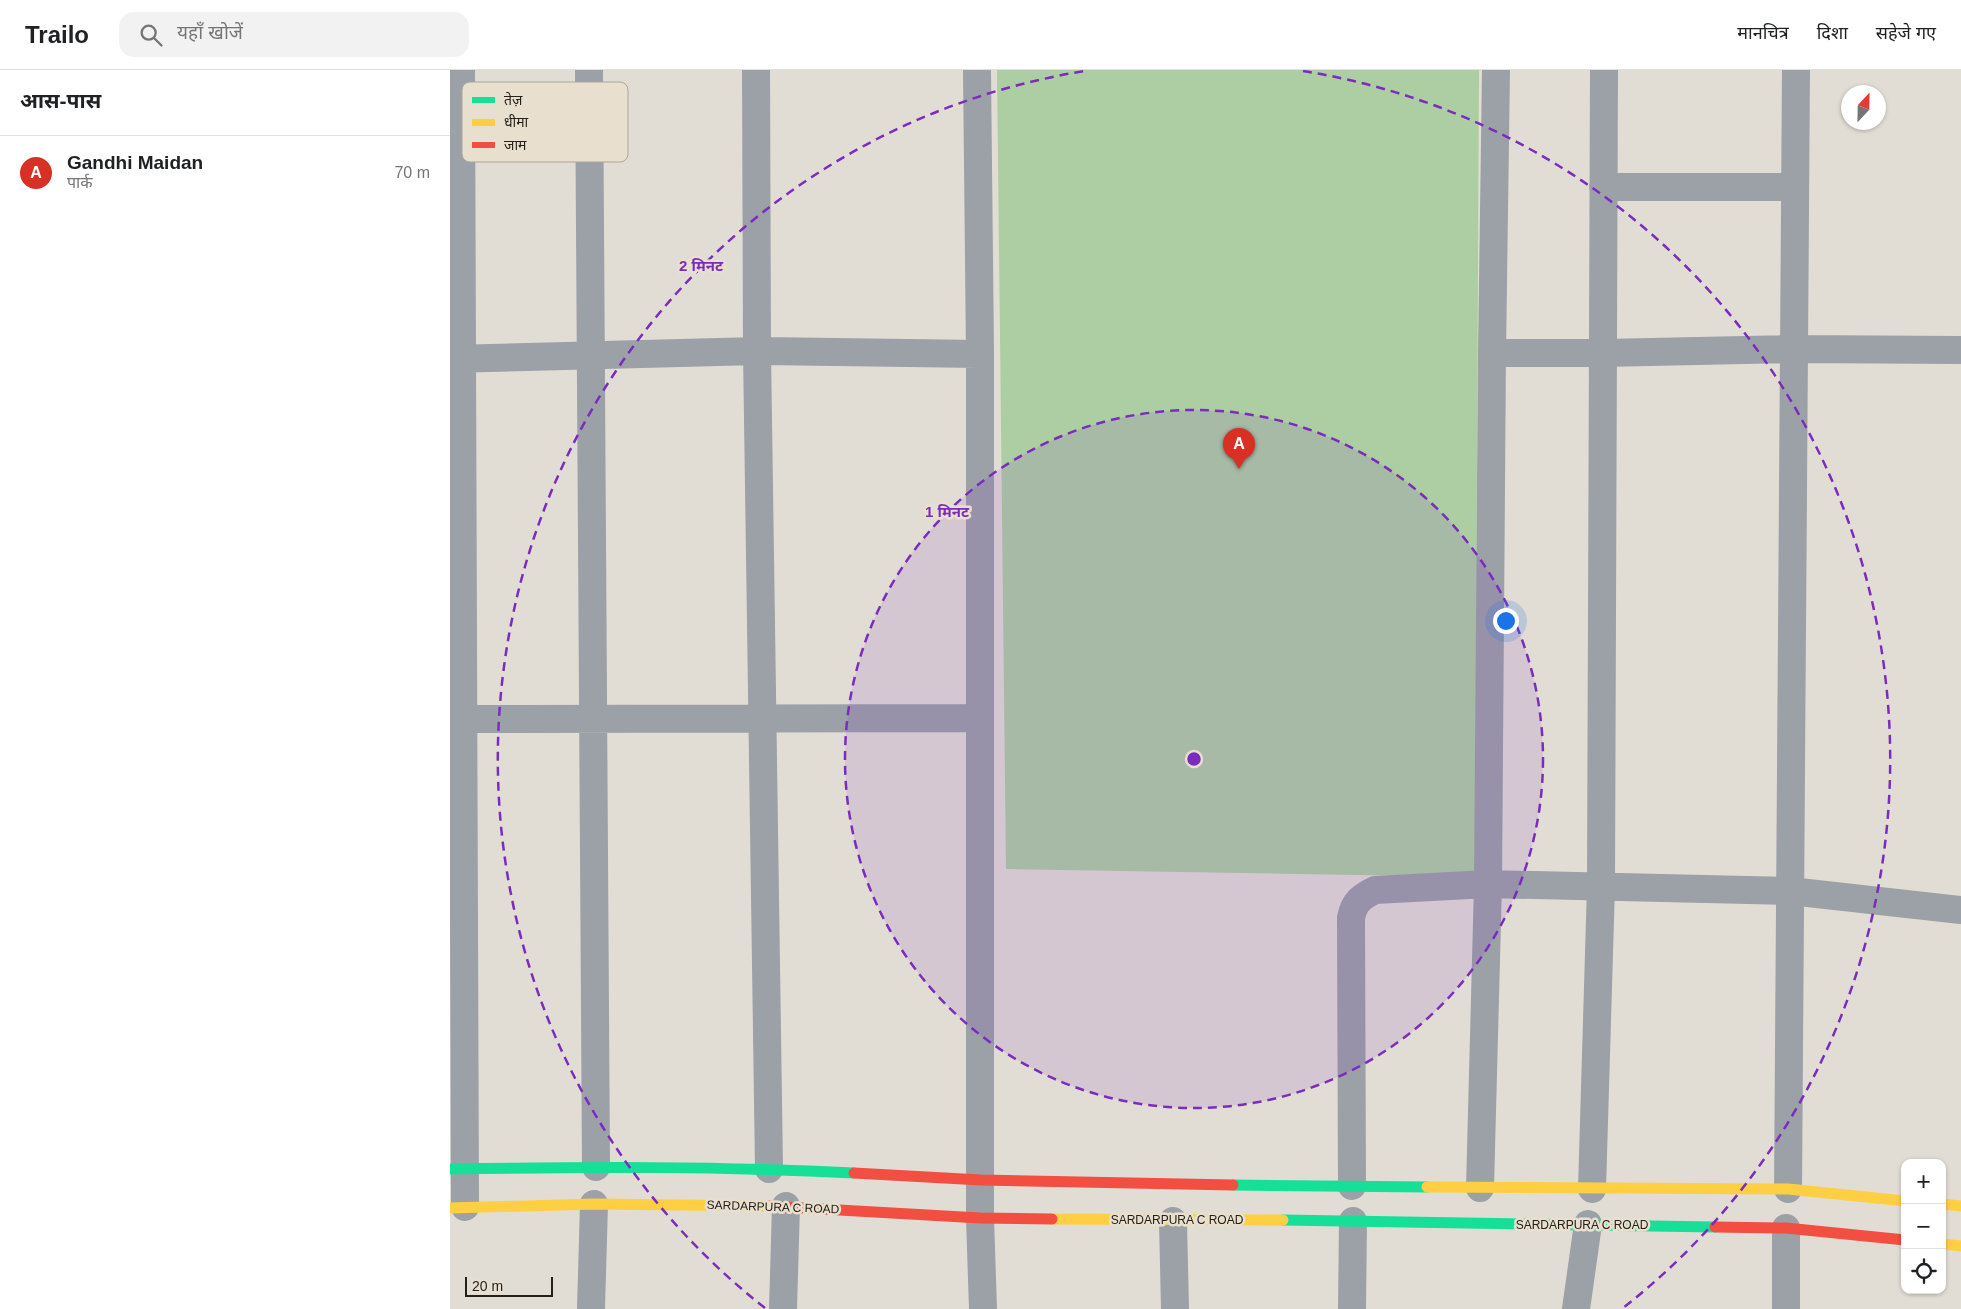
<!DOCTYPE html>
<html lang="hi">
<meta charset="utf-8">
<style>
:root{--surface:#fff;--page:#f2f2f2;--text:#202124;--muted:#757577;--line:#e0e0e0;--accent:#d93025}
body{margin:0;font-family:Helvetica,"Noto Sans Devanagari",sans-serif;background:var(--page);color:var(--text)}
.controls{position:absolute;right:15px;bottom:15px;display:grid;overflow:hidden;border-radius:10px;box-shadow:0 1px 4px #0004}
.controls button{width:45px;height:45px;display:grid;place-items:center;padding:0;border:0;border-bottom:1px solid var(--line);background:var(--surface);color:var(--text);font:25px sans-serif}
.compass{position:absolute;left:1391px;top:15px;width:45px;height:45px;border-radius:50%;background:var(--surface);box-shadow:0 1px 4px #0004;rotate:22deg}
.scale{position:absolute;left:15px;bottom:12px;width:88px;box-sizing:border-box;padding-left:5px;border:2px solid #24211b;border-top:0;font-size:14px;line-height:18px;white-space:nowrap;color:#24211b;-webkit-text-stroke:4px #e8dfce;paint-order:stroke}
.you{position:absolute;left:1055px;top:550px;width:18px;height:18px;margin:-12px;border:4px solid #fff;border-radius:50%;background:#1a73e8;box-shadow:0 0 0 8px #1a73e833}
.badge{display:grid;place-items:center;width:32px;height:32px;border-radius:50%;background:var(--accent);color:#fff;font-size:16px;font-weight:700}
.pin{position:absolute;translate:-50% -41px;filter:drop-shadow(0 1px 2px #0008)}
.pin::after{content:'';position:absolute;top:26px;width:18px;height:15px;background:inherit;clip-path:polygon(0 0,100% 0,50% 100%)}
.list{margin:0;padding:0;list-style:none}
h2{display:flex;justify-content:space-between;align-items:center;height:65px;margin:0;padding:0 20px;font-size:21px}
h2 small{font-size:16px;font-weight:400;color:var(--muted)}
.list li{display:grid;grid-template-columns:32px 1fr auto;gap:15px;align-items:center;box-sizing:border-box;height:75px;padding:0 20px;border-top:1px solid var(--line)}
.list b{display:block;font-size:19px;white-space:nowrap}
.list p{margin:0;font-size:16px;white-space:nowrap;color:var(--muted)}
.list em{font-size:16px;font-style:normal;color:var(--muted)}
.icon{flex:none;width:28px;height:28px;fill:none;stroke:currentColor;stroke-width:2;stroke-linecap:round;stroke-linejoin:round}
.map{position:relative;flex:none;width:1511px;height:1239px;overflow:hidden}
header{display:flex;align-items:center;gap:30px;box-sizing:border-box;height:70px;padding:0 25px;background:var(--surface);border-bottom:1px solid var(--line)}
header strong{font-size:24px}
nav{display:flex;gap:28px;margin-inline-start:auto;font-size:18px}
.search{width:350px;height:45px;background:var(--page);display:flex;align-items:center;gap:12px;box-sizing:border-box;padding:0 18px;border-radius:15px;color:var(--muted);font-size:19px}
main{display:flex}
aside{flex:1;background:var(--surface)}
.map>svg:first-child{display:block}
</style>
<header>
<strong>Trailo</strong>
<div class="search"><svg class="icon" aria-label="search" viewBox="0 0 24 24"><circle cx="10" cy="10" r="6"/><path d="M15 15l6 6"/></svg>यहाँ खोजें</div>
<nav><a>मानचित्र</a><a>दिशा</a><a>सहेजे गए</a></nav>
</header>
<main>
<aside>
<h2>आस-पास<small></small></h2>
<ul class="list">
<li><span class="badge">A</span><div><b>Gandhi Maidan</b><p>पार्क</p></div><em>70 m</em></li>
</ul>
</aside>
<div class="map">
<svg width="1511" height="1239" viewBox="0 0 1511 1239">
<rect width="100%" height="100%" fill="#e2ddd4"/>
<!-- green -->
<path fill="#adcea3" d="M547,0H1029L1025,807L556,799Z"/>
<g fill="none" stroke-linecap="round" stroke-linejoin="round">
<!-- street -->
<path stroke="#9ba1a7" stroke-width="28" d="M11,0L15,1137
M139,0L146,1097
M306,0L307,281L319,1099
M527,0L530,284V1148L533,1239
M1153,117H1345
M1042,283H1153L1344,279L1511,280
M0,289L307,281L530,284
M0,649L530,648
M902,1116L901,848C904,832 911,827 925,820L1038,814L1340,821L1511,840
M1030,1118L1038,814L1042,283L1046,0
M1142,1119L1151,816L1154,0
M1338,1119L1346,0
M723,1151L725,1239
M1336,1158V1239
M141,1239L144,1134
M333,1239L336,1136
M902,1239L903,1151
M1126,1239L1138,1154"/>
<!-- fast -->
<path stroke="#16e098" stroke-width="11" d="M0,1099C135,1097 269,1096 404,1103
M783,1115L977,1117
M833,1150L1265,1157"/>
<!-- slow -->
<path stroke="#ffcf43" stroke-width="11" d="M977,1117L1338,1119L1455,1131
M1492,1134L1511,1136
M0,1138L144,1134L319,1136
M602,1149L833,1150
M1492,1174L1511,1176"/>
<!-- jam -->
<path stroke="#f24e42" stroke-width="11" d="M404,1103L531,1110L783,1115
M319,1136L530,1148L602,1149
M1265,1157L1336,1158L1455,1170"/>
</g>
<!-- distance rings -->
<circle cx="744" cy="689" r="349" fill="#7b2cbf" fill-opacity=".12"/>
<g fill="none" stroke="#7b2cbf" stroke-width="2.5" stroke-dasharray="9 6">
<circle cx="744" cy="689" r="349"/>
<path d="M315 1238A697 697 0 0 1 635 1M853 1A697 697 0 0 1 1173 1238"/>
</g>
<g text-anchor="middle" stroke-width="5" stroke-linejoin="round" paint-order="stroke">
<!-- street labels -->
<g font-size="12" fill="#24211b" stroke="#e8dfce">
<text transform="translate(323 1137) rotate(2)" y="4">SARDARPURA C ROAD</text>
<text x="727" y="1154">SARDARPURA C ROAD</text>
<text x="1132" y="1159">SARDARPURA C ROAD</text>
</g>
</g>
<!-- legend -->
<rect x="12" y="12" width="166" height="80" rx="8" fill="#e8dfce" stroke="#ada698" stroke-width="1"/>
<rect x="22" y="27" width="23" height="6" fill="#16e098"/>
<rect x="22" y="49" width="23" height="7" fill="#ffcf43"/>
<rect x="22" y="72" width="23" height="6" fill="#f24e42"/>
<g font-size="14" fill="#24211b">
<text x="54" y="35">तेज़</text>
<text x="54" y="57">धीमा</text>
<text x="54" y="80">जाम</text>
</g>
<circle cx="744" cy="689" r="8" fill="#7b2cbf" stroke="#e8dfce" stroke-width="2.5"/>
<g font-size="15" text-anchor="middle" font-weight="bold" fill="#7b2cbf" stroke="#e8dfce" stroke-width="5" stroke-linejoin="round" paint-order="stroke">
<text x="251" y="201">2 मिनट</text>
<text x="497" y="447">1 मिनट</text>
</g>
</svg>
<div class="controls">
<button>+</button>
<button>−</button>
<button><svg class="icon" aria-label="locate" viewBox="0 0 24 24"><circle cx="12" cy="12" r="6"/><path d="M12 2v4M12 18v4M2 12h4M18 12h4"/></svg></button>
</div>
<svg class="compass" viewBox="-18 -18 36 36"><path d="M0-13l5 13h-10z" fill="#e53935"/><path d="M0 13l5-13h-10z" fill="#757577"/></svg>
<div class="scale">20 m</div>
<div class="you"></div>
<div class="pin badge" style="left:789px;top:399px">A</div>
</div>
</main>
